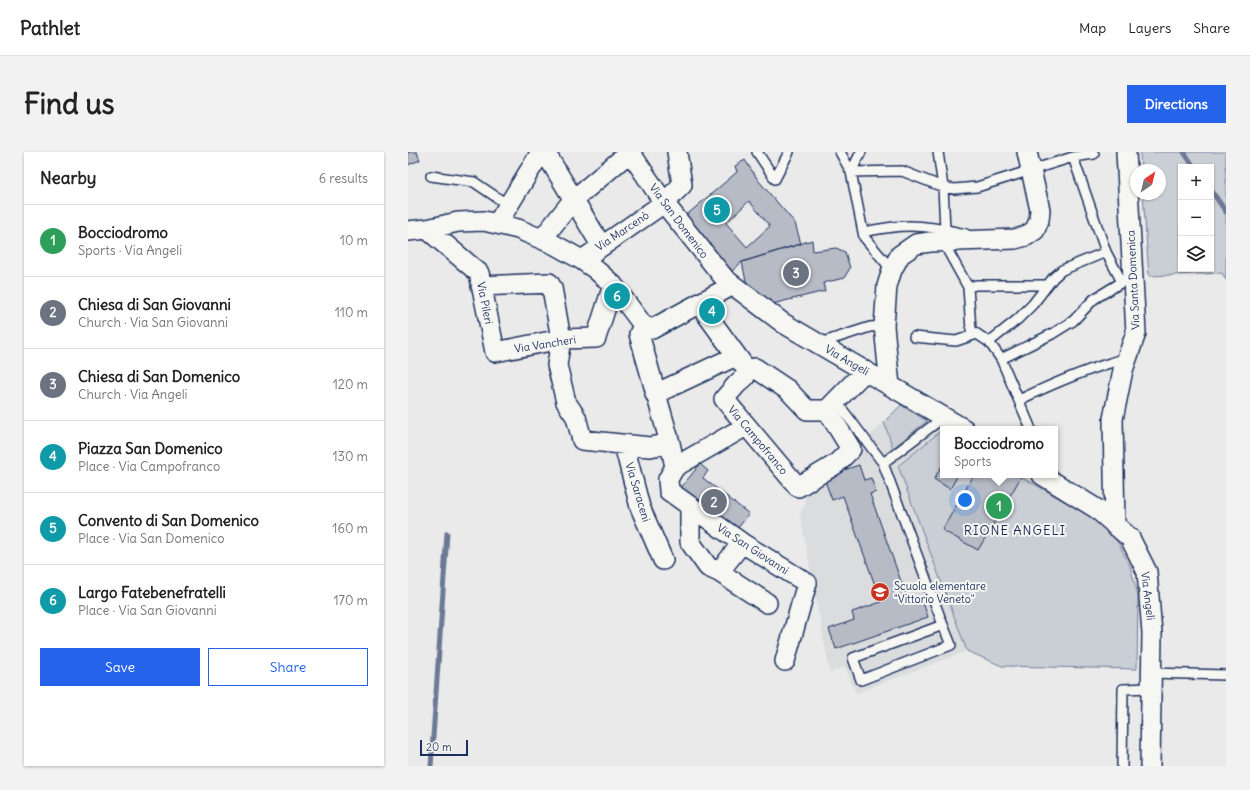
<!DOCTYPE html>
<meta charset="utf-8">
<style>
:root{--surface:#fff;--page:#f2f2f2;--text:#222;--muted:#767676;--line:#e0e0e0;--accent:#2563eb}
body{margin:0;font-family:Delius,sans-serif;background:var(--page);color:var(--text)}
.controls{position:absolute;right:12px;top:12px;display:grid;overflow:hidden;border-radius:0px;box-shadow:0 1px 3px #0004}
.controls button{width:36px;height:36px;display:grid;place-items:center;padding:0;border:0;border-bottom:1px solid var(--line);background:var(--surface);color:var(--text);font:20px sans-serif}
.compass{position:absolute;left:722px;top:12px;width:36px;height:36px;border-radius:50%;background:var(--surface);box-shadow:0 1px 3px #0004;rotate:35deg}
.scale{position:absolute;left:12px;bottom:10px;width:48px;box-sizing:border-box;padding-left:4px;border:2px solid #1b2f5e;border-top:0;font-size:11px;line-height:14px;white-space:nowrap;color:#1b2f5e;-webkit-text-stroke:3px #f6f6f2;paint-order:stroke}
.you{position:absolute;left:557px;top:348px;width:14px;height:14px;margin:-10px;border:3px solid #fff;border-radius:50%;background:#1a73e8;box-shadow:0 0 0 6px #1a73e833}
.badge{display:grid;place-items:center;width:26px;height:26px;border-radius:50%;background:var(--accent);color:#fff;font-size:13px;font-weight:700}
.pin{position:absolute;translate:-50% -50%;border:2px solid #fff;box-shadow:0 1px 4px #0006}
.popup{position:absolute;left:532px;top:274px;width:118px;height:52px;box-sizing:border-box;display:grid;place-content:center;border-radius:0px;background:var(--surface);filter:drop-shadow(0 1px 3px #0005);font-size:13px;white-space:nowrap;color:var(--muted)}
.popup b{font-size:15px;color:var(--text)}
.popup::after{content:'';position:absolute;left:50%;top:100%;margin-left:-8px;border:8px solid transparent;border-top-color:var(--surface)}
.list{margin:0;padding:0;list-style:none}
h2{display:flex;justify-content:space-between;align-items:center;height:52px;margin:0;padding:0 16px;font-size:17px}
h2 small{font-size:13px;font-weight:400;color:var(--muted)}
.list li{display:grid;grid-template-columns:26px 1fr auto;gap:12px;align-items:center;box-sizing:border-box;height:72px;padding:0 16px;border-top:1px solid var(--line)}
.list b{display:block;font-size:15px;white-space:nowrap}
.list p{margin:0;font-size:13px;white-space:nowrap;color:var(--muted)}
.list em{font-size:13px;font-style:normal;color:var(--muted)}
.actions{display:flex;gap:8px;padding:12px 16px}
.actions a{flex:1;padding:9px 0;border:1px solid var(--accent);border-radius:0px;text-align:center;font-size:14px;color:var(--accent)}
.actions .main{background:var(--accent);color:#fff}
.icon{flex:none;width:22px;height:22px;fill:none;stroke:currentColor;stroke-width:2;stroke-linecap:round;stroke-linejoin:round}
.map{position:relative;flex:none;width:818px;height:614px;overflow:hidden;border-radius:0px}
header{display:flex;align-items:center;gap:24px;box-sizing:border-box;height:56px;padding:0 20px;background:var(--surface);border-bottom:1px solid var(--line)}
header strong{font-size:19px}
nav{display:flex;gap:22px;margin-inline-start:auto;font-size:14px}
.intro{display:flex;align-items:center;justify-content:space-between;box-sizing:border-box;height:96px;padding:0 24px}
h1{margin:0;font-size:28px}
.button{padding:10px 18px;border-radius:0px;background:var(--accent);color:#fff;font-size:14px;font-weight:700}
main{display:flex;gap:24px;padding:0 24px}
aside{flex:1;background:var(--surface);border-radius:0px;box-shadow:0 1px 3px #0004}
.map>svg:first-child{display:block}
</style>
<header>
<strong>Pathlet</strong>
<nav><a>Map</a><a>Layers</a><a>Share</a></nav>
</header>
<div class="intro"><h1>Find us</h1><a class="button">Directions</a></div>
<main>
<aside>
<h2>Nearby<small>6 results</small></h2>
<ul class="list">
<li><span class="badge" style="background:#2e9e5b">1</span><div><b>Bocciodromo</b><p>Sports · Via Angeli</p></div><em>10 m</em></li>
<li><span class="badge" style="background:#6b7280">2</span><div><b>Chiesa di San Giovanni</b><p>Church · Via San Giovanni</p></div><em>110 m</em></li>
<li><span class="badge" style="background:#6b7280">3</span><div><b>Chiesa di San Domenico</b><p>Church · Via Angeli</p></div><em>120 m</em></li>
<li><span class="badge" style="background:#0f9aa8">4</span><div><b>Piazza San Domenico</b><p>Place · Via Campofranco</p></div><em>130 m</em></li>
<li><span class="badge" style="background:#0f9aa8">5</span><div><b>Convento di San Domenico</b><p>Place · Via San Domenico</p></div><em>160 m</em></li>
<li><span class="badge" style="background:#0f9aa8">6</span><div><b>Largo Fatebenefratelli</b><p>Place · Via San Giovanni</p></div><em>170 m</em></li>
</ul>
<div class="actions"><a class="main">Save</a><a>Share</a></div>
</aside>
<div class="map">
<svg width="818" height="614" viewBox="0 0 818 614">
<rect width="100%" height="100%" fill="#e9eae9"/>
<filter id="ink" filterUnits="userSpaceOnUse"><feTurbulence type="fractalNoise" baseFrequency=".025" numOctaves="2"/><feDisplacementMap in="SourceGraphic" scale="8" xChannelSelector="R" yChannelSelector="G"/><feConvolveMatrix kernelMatrix="1 2 1 2 8 2 1 2 1" color-interpolation-filters="sRGB"/></filter>
<g filter="url(#ink)">
<!-- built -->
<path fill="#dadcde" d="M493,253L534,278L490,314L559,499L448,541L437,515L422,521L392,362L398,351L394,338L431,315Z"/>
<!-- green -->
<path fill="#caced5" stroke="#727e9a" fill-rule="evenodd" d="M732,0H818V128L814,121L741,124L735,42H752V18H733ZM773,15H803V117H773Z
M493,253L519,269L485,296L476,270Z
M534,278L535,279V323H610L679,362L697,376L711,392L722,414L730,443L729,517L594,514L559,499L490,314Z"/>
<g fill="none" stroke-linecap="round" stroke-linejoin="round">
<!-- stream -->
<path stroke="#6c7995" stroke-width="5" d="M776,0L786,15
M803,38L818,60
M23,614L39,381"/>
</g>
<!-- building -->
<path fill="#b6bbc6" stroke="#1b2f5e" fill-rule="evenodd" d="M0,0H9L12,8L0,13Z
M337,8L350,28L387,71L393,92L334,110L324,119L275,66L329,20L327,14ZM341,49L362,74L339,95L318,71Z
M404,88L405,99L428,96L437,100L442,116L436,126L415,131L417,139L356,154L339,134L334,110Z
M292,312L300,319L295,326L341,362L326,381L271,338Z
M535,312V323H550L542,337L526,327Z
M451,313L456,328L463,326L468,340L462,342L500,449L513,445L520,465L428,497L421,477L446,468L444,460L473,450L435,344L424,348L417,329L426,326L424,322Z
M566,323H610L613,325L570,398L534,378Z"/>
<g fill="none" stroke-linecap="round" stroke-linejoin="round">
<!-- lane casing -->
<g stroke="#1b2f5e" stroke-width="12">
<path id="lane" d="M349,0L367,27L381,0
M432,0L443,20L456,85L484,118
M453,0L443,20L494,19L535,35L546,37L569,35L665,5L686,2
M530,0L535,35L537,77
M665,5L698,100L714,130
M23,24L66,30L100,53
M455,80C470,77 486,74 502,74C521,74 540,78 558,82
M535,90L560,135L568,133H639
M560,135L563,178L581,190L593,207L623,277
M506,185L548,189L569,182
M581,190L610,167L625,152L645,126L654,118L698,100
M412,191L462,175L476,174
M593,207L644,182L665,169L686,147L714,130L725,127
M611,248C646,231 682,216 719,206
M428,249L475,311L535,473L543,493L453,528L445,506L535,473
M475,311L536,265
M743,521L818,523
M714,614L715,537L743,536"/>
</g>
<!-- street casing -->
<g stroke="#1b2f5e" stroke-width="22">
<path id="street" d="M137,0L193,93
M222,0L256,51L317,127L375,171L556,277
M89,72L133,0
M19,77L71,121L87,200L153,187L188,186L205,133
M0,79L19,77L50,70L76,69L110,77L147,93L174,108L187,117L205,133L235,173L244,177L325,133
M134,87L165,48L222,0
M174,108L256,51L274,33L269,0
M73,134L141,131L144,136L153,187L149,213L158,250L168,265L174,288L242,295L262,291
M291,152L339,218L337,225L329,232L316,247L390,335L428,312L443,297L419,258L457,219
M235,173L231,182L262,291L267,315L260,327L261,339L334,391L399,431L377,509
M339,218L347,216L380,238L399,258H419
M482,234L476,174L479,134L484,118L492,103L508,92L522,90L607,87L618,84L627,78L631,68L632,58L619,0
M247,242L328,204
M216,293L232,355L255,408
M267,315L338,274
M634,323L689,357L722,386L739,420L744,481L742,614
M282,354V390L300,415L311,420L359,451
M707,374L705,267L715,218L728,181L718,0
M311,420L334,391"/>
</g>
<!-- lane -->
<use href="#lane" stroke="#f6f6f2" stroke-width="9"/>
<!-- street -->
<use href="#street" stroke="#f6f6f2" stroke-width="19"/>
</g>
</g>
<!-- icons -->
<defs>
<g id="school-disc" transform="scale(1)"><circle r="9.5" fill="#c8321e" stroke="#f6f6f2"/><path d="M0-5L7-2L0 1L-7-2ZM-4 1L0 2.5L4 1V4Q0 6-4 4Z" fill="#fff"/></g>
</defs>
<g fill-rule="evenodd">
<use href="#school-disc" x="472" y="440"/>
</g>
<g text-anchor="middle" stroke-width="4" stroke-linejoin="round" paint-order="stroke">
<!-- street labels -->
<g font-size="11" fill="#1b2f5e" stroke="#f6f6f2">
<text transform="translate(271 69) rotate(53)" y="4">Via San Domenico</text>
<text transform="translate(214 79) rotate(-34)" y="4">Via Marcenò</text>
<text transform="translate(725 128) rotate(-93)" y="4">Via Santa Domenica</text>
<text transform="translate(77 151) rotate(79)" y="4">Via Pileri</text>
<text transform="translate(137 192) rotate(-9)" y="4">Via Vancheri</text>
<text transform="translate(439 208) rotate(30)" y="4">Via Angeli</text>
<text transform="translate(350 288) rotate(50)" y="4">Via Campofranco</text>
<text transform="translate(230 340) rotate(73)" y="4">Via Saraceni</text>
<text transform="translate(345 397) rotate(33)" y="4">Via San Giovanni</text>
<text transform="translate(740 444) rotate(83)" y="4">Via Angeli</text>
</g>
<!-- poi labels -->
<g font-size="11" fill="#1b2f5e" stroke="#f6f6f2" text-anchor="start">
<text x="486" y="438">Scuola elementare<tspan x="486" dy="13">"Vittorio Veneto"</tspan></text>
</g>
<!-- quarter labels -->
<g font-size="13" letter-spacing="1" fill="#1b2f5e" stroke="#f6f6f2">
<text x="607" y="383">RIONE ANGELI</text>
</g>
</g>
</svg>
<div class="controls">
<button>+</button>
<button>−</button>
<button><svg class="icon" aria-label="layers" viewBox="0 0 24 24"><path d="M12 4l9 5-9 5-9-5zM3 14l9 5 9-5"/></svg></button>
</div>
<svg class="compass" viewBox="-18 -18 36 36"><path d="M0-13l5 13h-10z" fill="#e53935"/><path d="M0 13l5-13h-10z" fill="#767676"/></svg>
<div class="scale">20 m</div>
<div class="you"></div>
<div class="pin badge" style="left:591px;top:354px;background:#2e9e5b">1</div>
<div class="popup"><b>Bocciodromo</b>Sports</div>
<div class="pin badge" style="left:306px;top:350px;background:#6b7280">2</div>
<div class="pin badge" style="left:388px;top:121px;background:#6b7280">3</div>
<div class="pin badge" style="left:304px;top:159px;background:#0f9aa8">4</div>
<div class="pin badge" style="left:309px;top:58px;background:#0f9aa8">5</div>
<div class="pin badge" style="left:209px;top:144px;background:#0f9aa8">6</div>
</div>
</main>
